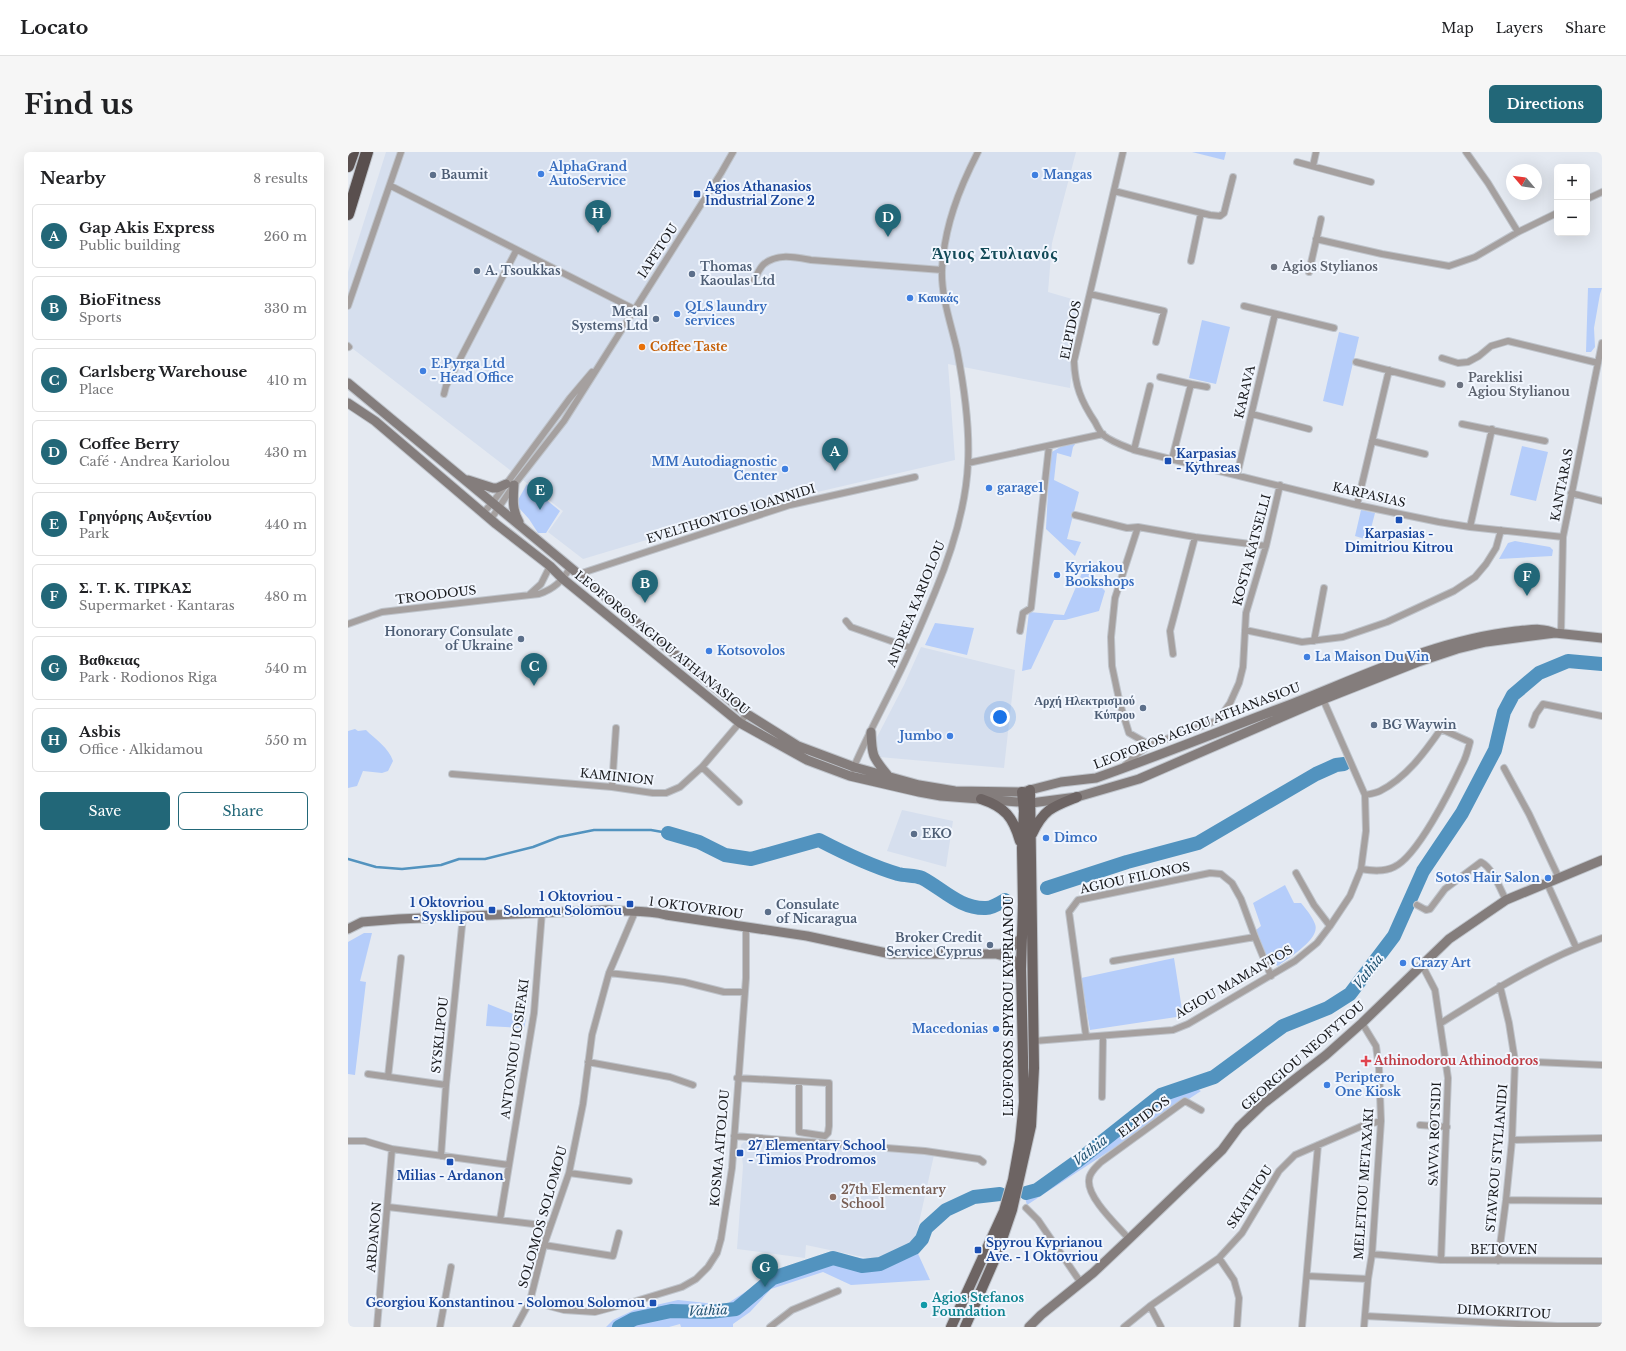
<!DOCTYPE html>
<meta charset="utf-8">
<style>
:root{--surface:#fff;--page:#f6f6f6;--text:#202124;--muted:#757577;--line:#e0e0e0;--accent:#226778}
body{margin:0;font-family:"Libre Baskerville",serif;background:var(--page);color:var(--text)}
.controls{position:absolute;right:12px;top:12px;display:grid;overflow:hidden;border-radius:6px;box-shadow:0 4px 16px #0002}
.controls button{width:36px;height:36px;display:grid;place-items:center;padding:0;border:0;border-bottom:1px solid var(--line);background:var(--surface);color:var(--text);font:20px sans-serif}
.compass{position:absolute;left:1158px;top:12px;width:36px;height:36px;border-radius:50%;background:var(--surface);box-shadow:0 4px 16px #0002;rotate:299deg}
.you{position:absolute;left:652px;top:565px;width:14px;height:14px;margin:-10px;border:3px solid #fff;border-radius:50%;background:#1a73e8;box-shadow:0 0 0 6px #1a73e833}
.badge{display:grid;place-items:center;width:26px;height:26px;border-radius:50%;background:var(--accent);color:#fff;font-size:13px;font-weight:700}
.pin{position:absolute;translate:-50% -33px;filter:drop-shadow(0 1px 2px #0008)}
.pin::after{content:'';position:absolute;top:21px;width:14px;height:12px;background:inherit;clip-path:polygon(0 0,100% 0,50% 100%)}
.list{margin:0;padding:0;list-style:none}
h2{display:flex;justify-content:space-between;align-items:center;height:52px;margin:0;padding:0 16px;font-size:17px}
h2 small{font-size:13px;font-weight:400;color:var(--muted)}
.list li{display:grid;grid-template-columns:26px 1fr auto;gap:12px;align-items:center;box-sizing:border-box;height:64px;margin:0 8px 8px;padding:0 8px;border:1px solid var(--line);border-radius:6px}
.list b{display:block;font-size:15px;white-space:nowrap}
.list p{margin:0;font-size:13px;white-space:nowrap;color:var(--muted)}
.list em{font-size:13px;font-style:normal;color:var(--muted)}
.actions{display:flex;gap:8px;padding:12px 16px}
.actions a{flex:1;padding:9px 0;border:1px solid var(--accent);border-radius:6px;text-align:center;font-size:14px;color:var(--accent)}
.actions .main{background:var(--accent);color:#fff}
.map{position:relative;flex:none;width:1254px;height:1175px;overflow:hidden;border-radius:6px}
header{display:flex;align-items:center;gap:24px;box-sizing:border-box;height:56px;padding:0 20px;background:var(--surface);border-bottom:1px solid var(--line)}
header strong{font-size:19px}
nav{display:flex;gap:22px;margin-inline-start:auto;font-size:14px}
.intro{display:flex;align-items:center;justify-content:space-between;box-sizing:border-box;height:96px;padding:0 24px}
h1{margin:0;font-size:28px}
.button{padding:10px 18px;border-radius:6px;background:var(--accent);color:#fff;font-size:14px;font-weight:700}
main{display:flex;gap:24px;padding:0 24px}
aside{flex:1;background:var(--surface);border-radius:6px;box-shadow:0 4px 16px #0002}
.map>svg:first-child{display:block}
</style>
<header>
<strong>Locato</strong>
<nav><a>Map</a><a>Layers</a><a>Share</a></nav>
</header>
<div class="intro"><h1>Find us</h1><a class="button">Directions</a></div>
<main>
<aside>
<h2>Nearby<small>8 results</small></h2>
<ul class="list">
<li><span class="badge">A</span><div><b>Gap Akis Express</b><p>Public building</p></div><em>260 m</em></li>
<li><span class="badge">B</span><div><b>BioFitness</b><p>Sports</p></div><em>330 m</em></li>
<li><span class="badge">C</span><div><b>Carlsberg Warehouse</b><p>Place</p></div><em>410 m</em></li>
<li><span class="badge">D</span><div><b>Coffee Berry</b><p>Café · Andrea Kariolou</p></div><em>430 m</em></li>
<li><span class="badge">E</span><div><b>Γρηγόρης Αυξεντίου</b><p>Park</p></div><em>440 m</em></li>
<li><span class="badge">F</span><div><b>Σ. Τ. Κ. ΤΙΡΚΑΣ</b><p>Supermarket · Kantaras</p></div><em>480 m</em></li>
<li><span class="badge">G</span><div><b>Βαθκειας</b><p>Park · Rodionos Riga</p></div><em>540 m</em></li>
<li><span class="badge">H</span><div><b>Asbis</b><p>Office · Alkidamou</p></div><em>550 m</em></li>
</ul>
<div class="actions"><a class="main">Save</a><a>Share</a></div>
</aside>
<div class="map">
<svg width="1254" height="1175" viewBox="0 0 1254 1175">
<rect width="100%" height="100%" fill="#e4e9f1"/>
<!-- built -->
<path fill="#d6dfee" d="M38,0H728L704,91L700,140L731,149L722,236L600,212L607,308L422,351L235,407L200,380L215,359L0,193V120Z
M573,495L667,518L656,616L531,605L528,587L556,533Z
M554,658L605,669L598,715L539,699Z
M396,990L586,1003L566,1093L524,1107L458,1093L457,1106L389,1097L395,1014L393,993Z"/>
<!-- green -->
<path fill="#b5cdfa" d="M844,0H878L876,8Z
M1240,136H1254L1252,142L1246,176L1247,195L1243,200H1238Z
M854,168L882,175L868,232L841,226Z
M991,180L1011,185L995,254L975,249Z
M728,291L725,295L723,305L709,301L706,328L731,340L719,387L733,390L727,404L698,377L702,301L716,293Z
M1174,294L1200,300L1188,349L1162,343Z
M179,332L212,359L198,381H190L181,367L171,356L170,348Z
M1013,358L1027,361L1020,388L1007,384Z
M1167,389L1202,395L1205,398L1204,404L1151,407L1160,391Z
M736,416L757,439L751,459L717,468H706L683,517L674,519L681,460L716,463Z
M587,471L626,476L619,503L577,493Z
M7,577L10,579L18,578C27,587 41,596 45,609L40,619L34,621L15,619L9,634L0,636V579Z
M937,733L946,751H953C958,757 964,764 967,772C973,787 940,806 930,814L918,808L908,778L913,774L905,751Z
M16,781H24L12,829L18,830L7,923L0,922V790Z
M826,806L835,864L742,878L733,826Z
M140,852L178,867L176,876L138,874Z
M845,935L853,939L679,1053L677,1046L813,946Z
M566,1093L582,1128L503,1133L475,1120L423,1137L402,1160L385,1172V1175H333L332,1172L321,1175H258L265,1168L286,1158L330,1148L377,1153L424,1123L483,1101L523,1108Z"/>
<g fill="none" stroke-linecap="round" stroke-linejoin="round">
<!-- stream -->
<path stroke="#5293bf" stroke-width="2.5" d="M0,707L28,715L54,717L93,713L111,707H137L185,695L211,685L246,678H303L320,681"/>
<!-- river -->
<path stroke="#5293bf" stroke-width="14" d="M320,681L351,690L377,703L403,707L471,688C496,701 523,714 550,722C558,724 567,723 574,726C595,737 612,757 638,756C644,756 652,751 657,748
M699,736L779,710L850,691L968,622L988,613L996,612
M678,1041L689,1038L731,1008L813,943L866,925L935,874L980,856L1002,842L1046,784L1075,719L1114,661L1147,598L1156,560L1165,543L1191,521L1220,509L1254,512
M271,1175L286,1167L323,1159L361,1160L388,1157L425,1126L485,1106L514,1114L532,1112L566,1096L574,1087L578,1076L598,1058L626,1045L652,1042"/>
<!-- street casing -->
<g stroke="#bfc4cb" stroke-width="8">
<path id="street" d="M775,0L726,209C727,234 733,249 747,270C749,274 752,280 755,283C764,290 776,294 786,298L1009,353L1091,370L1122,375L1215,385
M1118,0L1140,31L1170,80
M949,10L1023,30
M965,14L968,0
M43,34L286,157
M766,39L862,63L872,64L876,61L885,25
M1239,47L1254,40
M968,87L1034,102L1101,114L1127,105L1170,80L1209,61
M843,109L853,61
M961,120L973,67
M406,128C409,123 412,115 416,112C430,101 447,105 463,108L594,118
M742,142L816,159L808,190
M0,154L53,0
M896,154L986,176
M0,194L1,195
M1094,206L1110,211L1120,210L1131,204L1143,194L1160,189L1250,211
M1008,210L1094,232
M812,225L843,232
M96,242L98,234L168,99
M904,262L961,277
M1114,272L1197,289
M1024,289L1077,302
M786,298L802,234
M824,307L843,232L859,235
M620,311L755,282
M889,323L927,162
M1223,341L1254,349
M1009,353L1041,218
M135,361L145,350L222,246L244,220
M727,363L779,376L790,375L847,385L918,394
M143,367L166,333L216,269L373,21L385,0
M790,375L767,446L763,485L764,514L772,552L781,581L802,593
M1122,375L1144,277
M231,422L442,353L567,325
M182,442L193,432L202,414
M498,469L503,475L563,496
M0,472L34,460L191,442C206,437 214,429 222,416
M897,478L954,490L995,485L1039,470L1106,439L1127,425L1138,412L1148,396L1153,378
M672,479L675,461L683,456L701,294
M1213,481L1215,385L1254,191
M966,489L976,436
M825,502L822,479L847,385
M1184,573L1188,562L1195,552L1254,564
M776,614L792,600L802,593L870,568L882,551L891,531L895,515L898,461L918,394L932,333
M354,615L391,650
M1156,616L1181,662L1211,726
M505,617C518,586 534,557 549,526C563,498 575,469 587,440C604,399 618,356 620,311C622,273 616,234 609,198C603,172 593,144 594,118C596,75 611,37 630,0
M104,622L264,635L305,641H318L332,635L354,615L399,562
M264,635L268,576
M1013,717C1025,719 1036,720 1046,715C1069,705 1103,637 1114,613C1118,606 1120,598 1122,590L1093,577C1077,600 1058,626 1032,639C1028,641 1022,642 1017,643
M948,721L966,753L982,774
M1199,731L1228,795
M1069,753L1078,758L1082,757L1097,737L1133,710C1145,716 1152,737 1158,748
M765,809L907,785
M1074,813L1087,838L1100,926L1093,1108
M261,821L315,827L336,830L376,840H396
M1014,871L1028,894L1031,916L1033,969L1024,1102L1020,1127L1016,1175
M1093,871C1144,839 1197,806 1254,786
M738,884L721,760L730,748L862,721L873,722L884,731L893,747L907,785L923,824
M686,889L825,878L840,872L947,809L969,791L982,774L1002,744L1013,717L1018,679L1017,643L974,545
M1167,909L1254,913
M240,910L322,925L345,933
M20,922L98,933
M40,925L53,806
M389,926L481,931V974L480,981L477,984L451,980V930
M754,945L755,884
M1072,973L1099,975
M386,984L577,999L631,1007L635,1010
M1164,988L1254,986
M0,989H17L44,997L161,1013
M93,1004L98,933L115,764
M221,1021L281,1029
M1158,1048L1254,1049
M40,1055L202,1074
M678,1056L690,1068L733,1131
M152,1068L186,861L194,760
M781,1087C770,1074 739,1046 741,1028C741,1021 748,1015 753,1010L837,949L853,958
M196,1093L265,1104L271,1081
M1024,1102L1093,1108L1254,1109
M871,1106L886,1128L891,1146L889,1175
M1150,1109L1158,1048L1164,988L1167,909L1161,871L1152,834
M959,1124L1020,1127
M182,1149L216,1158L247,1160L288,1149L334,1135L348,1127L360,1115L369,1101L373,1087L384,1016L398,826V775
M802,1154L813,1175
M1017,1164L1209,1174H1254
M29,1175L44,997
M92,1175L103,1115
M168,1175L182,1149L196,1093L221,1021L235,952L244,883L261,821L287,760
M422,1175L444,1158L490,1139
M776,1175L802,1154L871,1106L894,1081L931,1019L947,1003L1014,974L1033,969
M954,1175L970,993"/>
</g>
<!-- secondary casing -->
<g stroke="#bfc4cb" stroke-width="11">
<path id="secondary" d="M0,231L399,562L450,594L506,615L571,633L607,639L674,640L713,630L748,626C813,603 877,577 941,553C1015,524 1088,488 1168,479C1181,478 1194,475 1207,481
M0,251L27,269L148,372L202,414L215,427L392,571L459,608L502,624L571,640L593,644L683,651L729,645L791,627L966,551L1070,510L1109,497L1138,490L1207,481L1254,486
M120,328L145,336H149L158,332
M166,333C165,347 164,358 171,370
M523,580C524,606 525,605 541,625
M0,777L14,770L51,767L259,758C279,760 299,758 318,763L459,784L543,802H652L661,798L675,784
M648,802L663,806L673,817
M681,1175L693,1163L745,1121L781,1087L874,998L891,975L915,952L978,903L1014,871L1101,787L1158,748L1254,708"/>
</g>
<!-- primary casing -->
<g stroke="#bfc4cb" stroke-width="12">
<path id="primary" d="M633,647C657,655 665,665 672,689
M684,682C696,657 704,655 729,645
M603,1175L656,1059L665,1028L672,989L676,950L673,817L675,752L674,696L676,659L674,640
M617,1175L649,1102L664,1058L683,974L686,916L682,638"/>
</g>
<!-- highway casing -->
<g stroke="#bfc4cb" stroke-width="14">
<path id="highway" d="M0,14L5,0
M0,62L19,0"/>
</g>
<!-- street -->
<use href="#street" stroke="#a5a09f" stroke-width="6"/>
<!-- secondary -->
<use href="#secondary" stroke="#847d7c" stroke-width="9"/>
<!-- primary -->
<use href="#primary" stroke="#6d6463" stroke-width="10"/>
<!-- highway -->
<use href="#highway" stroke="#594f4e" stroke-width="12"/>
</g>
<!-- markers -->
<g fill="#3f7fe0" stroke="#f1f6fe" stroke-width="1.5">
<circle cx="193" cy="22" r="4"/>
<circle cx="687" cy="23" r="4"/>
<circle cx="562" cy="146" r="4"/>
<circle cx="329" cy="162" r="4"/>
<circle cx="75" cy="219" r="4"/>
<circle cx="437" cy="317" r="4"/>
<circle cx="641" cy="336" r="4"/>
<circle cx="709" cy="423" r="4"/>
<circle cx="361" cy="499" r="4"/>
<circle cx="959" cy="505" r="4"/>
<circle cx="602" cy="584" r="4"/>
<circle cx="698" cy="686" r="4"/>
<circle cx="1200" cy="726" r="4"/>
<circle cx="1055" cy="811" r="4"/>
<circle cx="648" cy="877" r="4"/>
<circle cx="979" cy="933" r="4"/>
</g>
<g fill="#5c6f8a" stroke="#f1f6fe" stroke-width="1.5">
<circle cx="85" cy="23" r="4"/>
<circle cx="129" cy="119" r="4"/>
<circle cx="344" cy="122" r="4"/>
<circle cx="308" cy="167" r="4"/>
<circle cx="173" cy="487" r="4"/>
<circle cx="795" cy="556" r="4"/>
<circle cx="1026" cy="573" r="4"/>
<circle cx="566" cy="682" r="4"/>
<circle cx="420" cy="760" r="4"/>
<circle cx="642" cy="793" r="4"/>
</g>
<g fill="#1a4fb4" stroke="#f1f6fe" stroke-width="1.5">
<rect x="345" y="38" width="8" height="8" rx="2"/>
<rect x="816" y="305" width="8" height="8" rx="2"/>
<rect x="1047" y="364" width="8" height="8" rx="2"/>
<rect x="278" y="748" width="8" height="8" rx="2"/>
<rect x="140" y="754" width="8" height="8" rx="2"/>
<rect x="388" y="997" width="8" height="8" rx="2"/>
<rect x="98" y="1006" width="8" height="8" rx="2"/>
<rect x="626" y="1094" width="8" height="8" rx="2"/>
<rect x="301" y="1147" width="8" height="8" rx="2"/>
</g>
<g fill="#6b7280" stroke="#f1f6fe" stroke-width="1.5">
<circle cx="926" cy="115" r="4"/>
<circle cx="1112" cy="233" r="4"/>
</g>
<circle fill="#e8710a" stroke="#f1f6fe" stroke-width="1.5" cx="294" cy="195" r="4"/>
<path fill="#e0444e" stroke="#f1f6fe" stroke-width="1.5" d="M1016 903h4v4h4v4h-4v4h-4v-4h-4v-4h4z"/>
<circle fill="#8d6e63" stroke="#f1f6fe" stroke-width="1.5" cx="485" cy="1045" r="4"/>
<circle fill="#0f9aa8" stroke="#f1f6fe" stroke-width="1.5" cx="576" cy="1153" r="4"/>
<g text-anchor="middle" stroke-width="4" stroke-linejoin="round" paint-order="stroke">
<!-- shop labels -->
<g font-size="12" font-weight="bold" fill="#366cbe" stroke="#f1f6fe" text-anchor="start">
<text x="201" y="19">AlphaGrand<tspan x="201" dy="14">AutoService</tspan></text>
<text x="695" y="27">Mangas</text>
<text x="570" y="150">Καυκάς</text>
<text x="337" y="159">QLS laundry<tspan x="337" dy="14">services</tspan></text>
<text x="83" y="216">E.Pyrga Ltd<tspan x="83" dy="14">- Head Office</tspan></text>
<text x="429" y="314" text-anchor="end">MM Autodiagnostic<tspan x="429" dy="14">Center</tspan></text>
<text x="649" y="340">garage1</text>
<text x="717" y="420">Kyriakou<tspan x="717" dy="14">Bookshops</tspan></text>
<text x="369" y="503">Kotsovolos</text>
<text x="967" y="509">La Maison Du Vin</text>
<text x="594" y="588" text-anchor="end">Jumbo</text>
<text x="706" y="690">Dimco</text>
<text x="1192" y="730" text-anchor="end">Sotos Hair Salon</text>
<text x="1063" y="815">Crazy Art</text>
<text x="640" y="881" text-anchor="end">Macedonias</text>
<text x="987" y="930">Periptero<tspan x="987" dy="14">One Kiosk</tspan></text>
</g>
<!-- service labels -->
<g font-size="12" font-weight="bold" fill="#4e5e75" stroke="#f1f6fe" text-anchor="start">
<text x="93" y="27">Baumit</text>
<text x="352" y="119">Thomas<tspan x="352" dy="14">Kaoulas Ltd</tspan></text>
<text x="137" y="123">A. Tsoukkas</text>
<text x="300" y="164" text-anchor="end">Metal<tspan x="300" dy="14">Systems Ltd</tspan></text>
<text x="165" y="484" text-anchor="end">Honorary Consulate<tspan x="165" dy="14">of Ukraine</tspan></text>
<text x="787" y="553" text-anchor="end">Αρχή Ηλεκτρισμού<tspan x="787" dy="14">Κύπρου</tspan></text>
<text x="1034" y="577">BG Waywin</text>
<text x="574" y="686">EKO</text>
<text x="428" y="757">Consulate<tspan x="428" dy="14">of Nicaragua</tspan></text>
<text x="634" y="790" text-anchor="end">Broker Credit<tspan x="634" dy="14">Service Cyprus</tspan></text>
</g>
<!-- transit labels -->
<g font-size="12" font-weight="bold" fill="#164399" stroke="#f1f6fe" text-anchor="start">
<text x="357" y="39">Agios Athanasios<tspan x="357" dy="14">Industrial Zone 2</tspan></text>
<text x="828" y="306">Karpasias<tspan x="828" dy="14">- Kythreas</tspan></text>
<text x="1051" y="386" text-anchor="middle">Karpasias -<tspan x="1051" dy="14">Dimitriou Kitrou</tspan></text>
<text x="274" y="749" text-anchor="end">1 Oktovriou -<tspan x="274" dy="14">Solomou Solomou</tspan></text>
<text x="136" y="755" text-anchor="end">1 Oktovriou<tspan x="136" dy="14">- Sysklipou</tspan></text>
<text x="400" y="998">27 Elementary School<tspan x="400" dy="14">- Timios Prodromos</tspan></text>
<text x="102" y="1028" text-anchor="middle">Milias - Ardanon</text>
<text x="638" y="1095">Spyrou Kyprianou<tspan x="638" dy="14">Ave. - 1 Oktovriou</tspan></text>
<text x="297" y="1155" text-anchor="end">Georgiou Konstantinou - Solomou Solomou</text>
</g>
<!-- street labels -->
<g font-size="12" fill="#191a1d" stroke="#f1f6fe">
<text transform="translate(310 99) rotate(-57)" y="4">IAPETOU</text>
<text transform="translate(723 178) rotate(-78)" y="4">ELPIDOS</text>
<text transform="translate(897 240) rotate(-77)" y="4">KARAVA</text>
<text transform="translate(1214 333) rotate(-79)" y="4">KANTARAS</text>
<text transform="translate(1021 343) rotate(13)" y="4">KARPASIAS</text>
<text transform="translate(383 362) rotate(-17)" y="4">EVELTHONTOS IOANNIDI</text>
<text transform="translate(904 398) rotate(-75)" y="4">KOSTA KATSELLI</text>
<text transform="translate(88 443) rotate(-7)" y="4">TROODOUS</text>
<text transform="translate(568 452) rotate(-68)" y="4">ANDREA KARIOLOU</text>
<text transform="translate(314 491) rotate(39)" y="4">LEOFOROS AGIOU ATHANASIOU</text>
<text transform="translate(849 574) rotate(-21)" y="4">LEOFOROS AGIOU ATHANASIOU</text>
<text transform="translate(269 625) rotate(6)" y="4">KAMINION</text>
<text transform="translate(787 726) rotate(-12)" y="4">AGIOU FILONOS</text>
<text transform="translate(348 756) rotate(8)" y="4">1 OKTOVRIOU</text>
<text transform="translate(886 830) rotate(-30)" y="4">AGIOU MAMANTOS</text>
<text transform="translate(661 854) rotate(-90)" y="4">LEOFOROS SPYROU KYPRIANOU</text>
<text transform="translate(92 883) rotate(-84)" y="4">SYSKLIPOU</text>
<text transform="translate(167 897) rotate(-82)" y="4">ANTONIOU IOSIFAKI</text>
<text transform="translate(955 904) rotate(-41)" y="4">GEORGIOU NEOFYTOU</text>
<text transform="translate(796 965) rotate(-36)" y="4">ELPIDOS</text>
<text transform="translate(1087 982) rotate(-88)" y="4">SAVVA ROTSIDI</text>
<text transform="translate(372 996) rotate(-85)" y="4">KOSMA AITOLOU</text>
<text transform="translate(1149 1006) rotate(-85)" y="4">STAVROU STYLIANIDI</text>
<text transform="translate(1016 1032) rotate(-86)" y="4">MELETIOU METAXAKI</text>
<text transform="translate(902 1045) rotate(-57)" y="4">SKIATHOU</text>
<text transform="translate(195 1065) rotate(-74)" y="4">SOLOMOS SOLOMOU</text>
<text transform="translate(26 1085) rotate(-85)" y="4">ARDANON</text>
<text x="1156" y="1102">BETOVEN</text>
<text transform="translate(1156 1160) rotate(3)" y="4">DIMOKRITOU</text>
</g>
<!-- worship labels -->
<g font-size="12" font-weight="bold" fill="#5b616d" stroke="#f1f6fe" text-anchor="start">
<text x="934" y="119">Agios Stylianos</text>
<text x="1120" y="230">Pareklisi<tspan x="1120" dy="14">Agiou Stylianou</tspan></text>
</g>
<!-- food labels -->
<g font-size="12" font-weight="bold" fill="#c56008" stroke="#f1f6fe" text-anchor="start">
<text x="302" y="199">Coffee Taste</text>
</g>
<!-- health labels -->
<g font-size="12" font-weight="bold" fill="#be3a42" stroke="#f1f6fe" text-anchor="start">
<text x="1026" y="913">Athinodorou Athinodoros</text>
</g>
<!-- education labels -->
<g font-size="12" font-weight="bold" fill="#785e54" stroke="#f1f6fe" text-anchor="start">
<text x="493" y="1042">27th Elementary<tspan x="493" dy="14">School</tspan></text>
</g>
<!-- culture labels -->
<g font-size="12" font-weight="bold" fill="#0d838f" stroke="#f1f6fe" text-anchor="start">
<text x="584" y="1150">Agios Stefanos<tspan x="584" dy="14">Foundation</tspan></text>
</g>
<!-- water labels -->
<g font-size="13" font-style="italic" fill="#215271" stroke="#f1f6fe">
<text transform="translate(1020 819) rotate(-52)" y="5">Vathia</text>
<text transform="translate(742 998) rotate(-38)" y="5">Vathia</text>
<text transform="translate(360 1158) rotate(-2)" y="5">Vathia</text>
</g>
<!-- district labels -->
<g font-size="16" font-weight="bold" letter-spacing="1" fill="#134a58" stroke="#f1f6fe">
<text x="647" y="107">Άγιος Στυλιανός</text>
</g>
</g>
</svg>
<div class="controls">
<button>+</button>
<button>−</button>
</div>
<svg class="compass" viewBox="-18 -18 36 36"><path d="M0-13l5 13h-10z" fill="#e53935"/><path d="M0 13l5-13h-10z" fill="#757577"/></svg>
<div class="you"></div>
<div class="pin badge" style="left:487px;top:319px">A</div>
<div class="pin badge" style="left:297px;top:451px">B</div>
<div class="pin badge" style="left:186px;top:534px">C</div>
<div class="pin badge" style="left:540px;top:85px">D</div>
<div class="pin badge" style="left:192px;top:358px">E</div>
<div class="pin badge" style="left:1179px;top:444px">F</div>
<div class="pin badge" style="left:417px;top:1135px">G</div>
<div class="pin badge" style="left:250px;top:81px">H</div>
</div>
</main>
